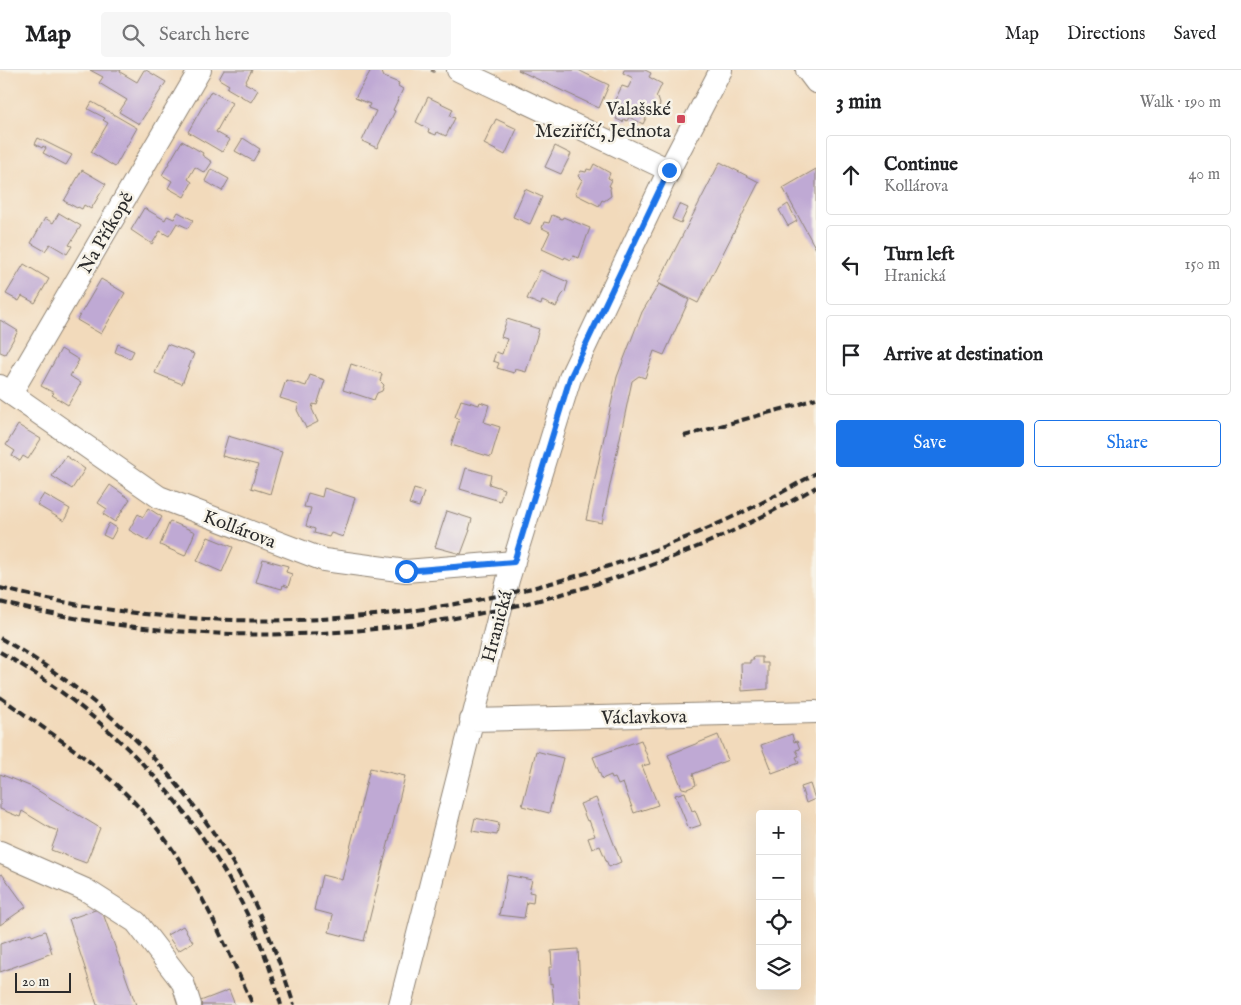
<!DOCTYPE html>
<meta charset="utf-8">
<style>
:root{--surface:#fff;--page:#f6f6f6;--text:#202124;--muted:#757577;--line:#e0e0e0;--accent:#1a73e8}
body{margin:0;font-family:"IM FELL English",serif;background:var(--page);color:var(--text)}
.controls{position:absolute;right:15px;bottom:15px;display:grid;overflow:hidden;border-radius:5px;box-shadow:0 5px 20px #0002}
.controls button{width:45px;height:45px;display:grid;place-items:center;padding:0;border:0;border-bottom:1px solid var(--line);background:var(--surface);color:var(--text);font:25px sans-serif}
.scale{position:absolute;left:15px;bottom:12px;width:56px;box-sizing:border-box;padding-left:5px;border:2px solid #2b2b2b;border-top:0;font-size:14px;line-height:18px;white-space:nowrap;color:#2b2b2b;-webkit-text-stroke:4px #f7f3e8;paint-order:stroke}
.stop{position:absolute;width:15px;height:15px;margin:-11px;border:4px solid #1a73e8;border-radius:50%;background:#fff}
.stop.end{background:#1a73e8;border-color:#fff;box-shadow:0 1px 5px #0008}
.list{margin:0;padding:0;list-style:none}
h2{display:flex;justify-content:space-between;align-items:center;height:65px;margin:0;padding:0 20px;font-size:21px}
h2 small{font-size:16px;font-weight:400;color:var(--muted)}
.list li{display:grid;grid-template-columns:32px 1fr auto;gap:15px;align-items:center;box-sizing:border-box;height:80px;margin:0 10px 10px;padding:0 10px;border:1px solid var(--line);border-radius:5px}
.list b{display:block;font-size:19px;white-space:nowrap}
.list p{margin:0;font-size:16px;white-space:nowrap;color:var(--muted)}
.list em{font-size:16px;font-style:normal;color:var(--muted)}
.actions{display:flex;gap:10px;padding:15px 20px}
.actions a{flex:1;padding:11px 0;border:1px solid var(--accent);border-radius:5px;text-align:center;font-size:18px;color:var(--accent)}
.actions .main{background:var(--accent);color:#fff}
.icon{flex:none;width:28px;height:28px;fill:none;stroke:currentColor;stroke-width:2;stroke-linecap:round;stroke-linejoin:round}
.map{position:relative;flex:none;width:816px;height:935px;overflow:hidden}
header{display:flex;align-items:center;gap:30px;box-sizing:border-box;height:70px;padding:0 25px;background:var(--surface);border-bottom:1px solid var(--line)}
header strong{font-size:24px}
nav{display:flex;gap:28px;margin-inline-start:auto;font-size:18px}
.search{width:350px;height:45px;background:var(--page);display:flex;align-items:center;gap:12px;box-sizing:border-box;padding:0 18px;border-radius:5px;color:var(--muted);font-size:19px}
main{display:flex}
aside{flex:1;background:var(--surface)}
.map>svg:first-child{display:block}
</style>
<header>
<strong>Map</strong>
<div class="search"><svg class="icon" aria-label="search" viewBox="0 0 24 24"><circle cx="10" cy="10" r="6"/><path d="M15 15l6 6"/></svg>Search here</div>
<nav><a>Map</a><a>Directions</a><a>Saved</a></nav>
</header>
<main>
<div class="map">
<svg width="816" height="935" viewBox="0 0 816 935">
<rect width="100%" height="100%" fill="#f7f3e8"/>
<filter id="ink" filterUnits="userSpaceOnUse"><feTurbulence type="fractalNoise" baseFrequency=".02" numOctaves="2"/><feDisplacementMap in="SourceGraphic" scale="10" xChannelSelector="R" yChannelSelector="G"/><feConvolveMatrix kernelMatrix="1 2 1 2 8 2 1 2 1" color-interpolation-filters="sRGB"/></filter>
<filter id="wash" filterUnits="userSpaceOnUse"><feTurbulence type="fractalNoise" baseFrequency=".0096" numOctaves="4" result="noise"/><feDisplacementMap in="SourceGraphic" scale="20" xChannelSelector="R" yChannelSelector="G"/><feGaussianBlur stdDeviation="1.12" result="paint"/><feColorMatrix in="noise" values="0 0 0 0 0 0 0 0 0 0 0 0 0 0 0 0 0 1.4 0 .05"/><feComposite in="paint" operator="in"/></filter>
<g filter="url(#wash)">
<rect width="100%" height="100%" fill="#f2dabb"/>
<g id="blocks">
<!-- building -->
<path fill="#bfa9d4" d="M90,0H121L120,2L137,12L144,0H146L166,12L139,54L119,42L127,30L99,13L103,7Z
M224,0H252L245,13L258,20L251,32L227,18L229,15L219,9Z
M371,0H381L384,7L399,13L398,16L403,19L393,40L395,41L377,78L362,71L376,41L368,38L370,34L355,28Z
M518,0H578L609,15L599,38Z
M624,0H645L651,3L649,7L662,14L656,27L658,28L660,34L658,39L652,41L650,40L643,54L629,47L627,51L624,49L623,52L616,49L618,46L615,45L621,33L616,31L618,24L622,16L628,18L633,8L623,3Z
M211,21L232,33L216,62L230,70L222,82L188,62Z
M428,27L453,39L450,46L455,48L446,66L437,62L436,65L428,62L429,59L416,52Z
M92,32L137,58L115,97L91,82L108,53L103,50L105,48L88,39Z
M496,49L517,59L505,85L484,74Z
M38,68L72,85L66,95L43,83L46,78L43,76L42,78L35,74Z
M243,68L260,79L253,91L235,81Z
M182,71L203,83L202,85L212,92L205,103L195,97L188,109L192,112L184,127L168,118L172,111L162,105Z
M555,76L571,84L561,104L545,97Z
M720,92L759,112L698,233L658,213Z
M594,94L610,103L608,108L612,110L609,116L611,117L610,119L611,126L604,131L602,130L599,136L575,124L582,110L578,106L581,101L586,102L587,99L591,100Z
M211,99L229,109L222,121L205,111Z
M816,99V179L783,118Z
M82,100L106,114L91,139L84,135L82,139L78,137L77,138L64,131Z
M525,119L542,127L530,154L513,147Z
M679,134L688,138L681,153L672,149Z
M788,134L797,151L788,156L779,140Z
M144,138L165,150L167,146L174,149L178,142L193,150L188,158L177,153L169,166L160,161L152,174L131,160Z
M59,143L81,156L69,175L72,176L67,184L50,174L45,181L31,173L45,148L53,153Z
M552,145L562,149L563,147L590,158L579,188L573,186L571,190L565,187L564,189L542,179L550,162L542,158L544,152L549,153Z
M24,194L49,209L35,233L22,226L19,231L6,224Z
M540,200L568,212L565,222L562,225L556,237L542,231L541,235L527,229Z
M101,209L125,223L101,264L77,250Z
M659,214L689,230L664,285L654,281L645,308L639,306L632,311L602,453L586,450L617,307L642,242Z
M507,249L539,259L526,302L515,299L514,303L497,298L499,293L493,291L496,282L502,284L507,269L501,267Z
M0,250L18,261L5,284L0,282Z
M118,274L134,281L130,289L115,282Z
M167,274L194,284L182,314L155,303Z
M61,279L79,290L70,306L81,313L68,335L52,325L54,323L41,316Z
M351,294L382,304L380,311L384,315L382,321L377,323L374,330L343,320Z
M310,305L325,310L317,335L313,334L312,339L318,352L306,358L297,340L299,334L280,328L286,310L306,316Z
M461,330L479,335L480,332L489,335L484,352L500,357L491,387L451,375L459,349L455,347Z
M18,355L41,369L28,389L23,386L20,391L12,386L15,381L6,375Z
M228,366L282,382L270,424L251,418L258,395L222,386Z
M66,386L85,399L72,419L52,406Z
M466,398L491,405L489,414L504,419L500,431L460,419Z
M110,415L130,429L115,452L103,444L107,439L98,433Z
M324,418L355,428L343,467L331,463L329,467L314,463L315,459L306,456L311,438L304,437L308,423L322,427Z
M414,419L424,422L419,437L409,434Z
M44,424L70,439L64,451L37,435Z
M148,438L162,447L148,471L129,460L138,444L143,447Z
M447,441L472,449L469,460H470L461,484L435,477Z
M170,451L195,462L185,486L160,475Z
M109,453L117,458L111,469L103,465Z
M208,467L233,477L222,502L197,491Z
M263,489L288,496L286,502L292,504L288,517L283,515L282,519L256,512Z
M753,587H762V593H768V619L742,621L741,593H750V590H754Z
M792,664L794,672L797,671L800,679L796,680L799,686L796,687L799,693L772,703L761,675Z
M718,665L728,690L693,704L696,715L687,719L682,718L668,685Z
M641,670L650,694L642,696L658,735L634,743L623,713L618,715L615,708L612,709L611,705L602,709L593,687Z
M536,681L563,688L549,743L522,736Z
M370,698L405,706L364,871L329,862L333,845L314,840L322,805L342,810Z
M0,704L32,717L100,758L86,793L51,780L58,761L50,758L22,741L20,747L0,739Z
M810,714L815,729L806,733L801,717Z
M685,722L692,741L695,740L701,755L689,759L675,725Z
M596,728L621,792L609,797L600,776L592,779L588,768L595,766L589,750L587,751L580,734Z
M475,748L499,753L497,765L472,761Z
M2,804L26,837L0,855V805Z
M507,805L532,810L529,822L534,823L533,833L527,832L524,848L499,845Z
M101,838L136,935H97L69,849Z
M183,856L193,872L178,881L167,865Z
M45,861L52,883L0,902V874L31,863L32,866Z
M578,879L581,935H554L552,913L550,914L549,897H552L551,881Z
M229,920L235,935H199L198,932Z"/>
</g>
</g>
<g filter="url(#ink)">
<use href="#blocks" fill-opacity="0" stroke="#8e8273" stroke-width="1"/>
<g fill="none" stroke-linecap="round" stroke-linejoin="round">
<!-- minor casing -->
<g stroke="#8e8273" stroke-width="24">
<path id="minor" d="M458,0L669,100
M807,0L816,12
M0,316L159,427L324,490L406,501L514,492
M11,323L200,0
M471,650L816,642
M0,782L86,820L136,852L183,913L190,935
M400,935L508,510L570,308L669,100L721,0"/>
</g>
<!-- path -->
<path stroke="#8e8273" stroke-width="3" stroke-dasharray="4 4" stroke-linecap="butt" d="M431,0L438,3"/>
<!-- minor -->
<use href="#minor" stroke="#fff" stroke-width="22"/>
<!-- rail -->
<path stroke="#2b2b2b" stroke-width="4" stroke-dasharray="8 4" stroke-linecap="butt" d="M684,366L800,334L816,328
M0,518C271,587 575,545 816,403
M0,532C271,601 575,559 816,417
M0,568C100,624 186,708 242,809C264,849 280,892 294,935
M0,582C133,658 241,786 281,935
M0,627C44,659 91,688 129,727C188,785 219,862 253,935"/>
</g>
</g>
<g fill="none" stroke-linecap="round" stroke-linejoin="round" filter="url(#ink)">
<!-- route -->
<path stroke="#1a73e8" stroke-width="6" d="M406,501L514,492L570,308L669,100"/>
</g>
<!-- markers -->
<rect fill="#d1495b" stroke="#f7f3e8" stroke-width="2" x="676" y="44" width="10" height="10" rx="2.5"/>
<g text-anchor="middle" stroke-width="5" stroke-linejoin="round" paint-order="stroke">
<!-- poi labels -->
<g font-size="19" fill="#2b2b2b" stroke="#f7f3e8" text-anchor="end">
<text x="671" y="45">Valašské<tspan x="671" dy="22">Meziříčí, Jednota</tspan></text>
</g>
<!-- street labels -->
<g font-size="19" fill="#2b2b2b" stroke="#f7f3e8">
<text transform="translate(105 162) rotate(-60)" y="7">Na Příkopě</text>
<text transform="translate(240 458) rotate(21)" y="7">Kollárova</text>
<text transform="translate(496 556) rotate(-75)" y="7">Hranická</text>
<text transform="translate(644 646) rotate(-1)" y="7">Václavkova</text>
</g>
</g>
</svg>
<div class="controls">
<button>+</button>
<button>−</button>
<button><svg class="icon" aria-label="locate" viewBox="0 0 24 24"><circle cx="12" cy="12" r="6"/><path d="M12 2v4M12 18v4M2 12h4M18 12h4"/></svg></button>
<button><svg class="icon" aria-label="layers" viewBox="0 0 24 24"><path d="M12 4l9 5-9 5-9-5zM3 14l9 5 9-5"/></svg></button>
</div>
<div class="scale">20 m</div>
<div class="stop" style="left:406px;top:501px"></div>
<div class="stop end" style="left:669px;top:100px"></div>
</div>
<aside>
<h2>3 min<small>Walk · 190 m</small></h2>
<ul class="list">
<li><svg class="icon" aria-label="ahead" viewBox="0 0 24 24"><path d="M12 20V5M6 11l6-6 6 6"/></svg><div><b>Continue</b><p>Kollárova</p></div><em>40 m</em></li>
<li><svg class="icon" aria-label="left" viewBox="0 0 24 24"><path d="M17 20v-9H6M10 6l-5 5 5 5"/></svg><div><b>Turn left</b><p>Hranická</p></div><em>150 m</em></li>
<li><svg class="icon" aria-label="arrive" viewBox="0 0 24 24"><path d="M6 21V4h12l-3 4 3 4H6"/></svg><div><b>Arrive at destination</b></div></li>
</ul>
<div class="actions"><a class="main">Save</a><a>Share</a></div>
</aside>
</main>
